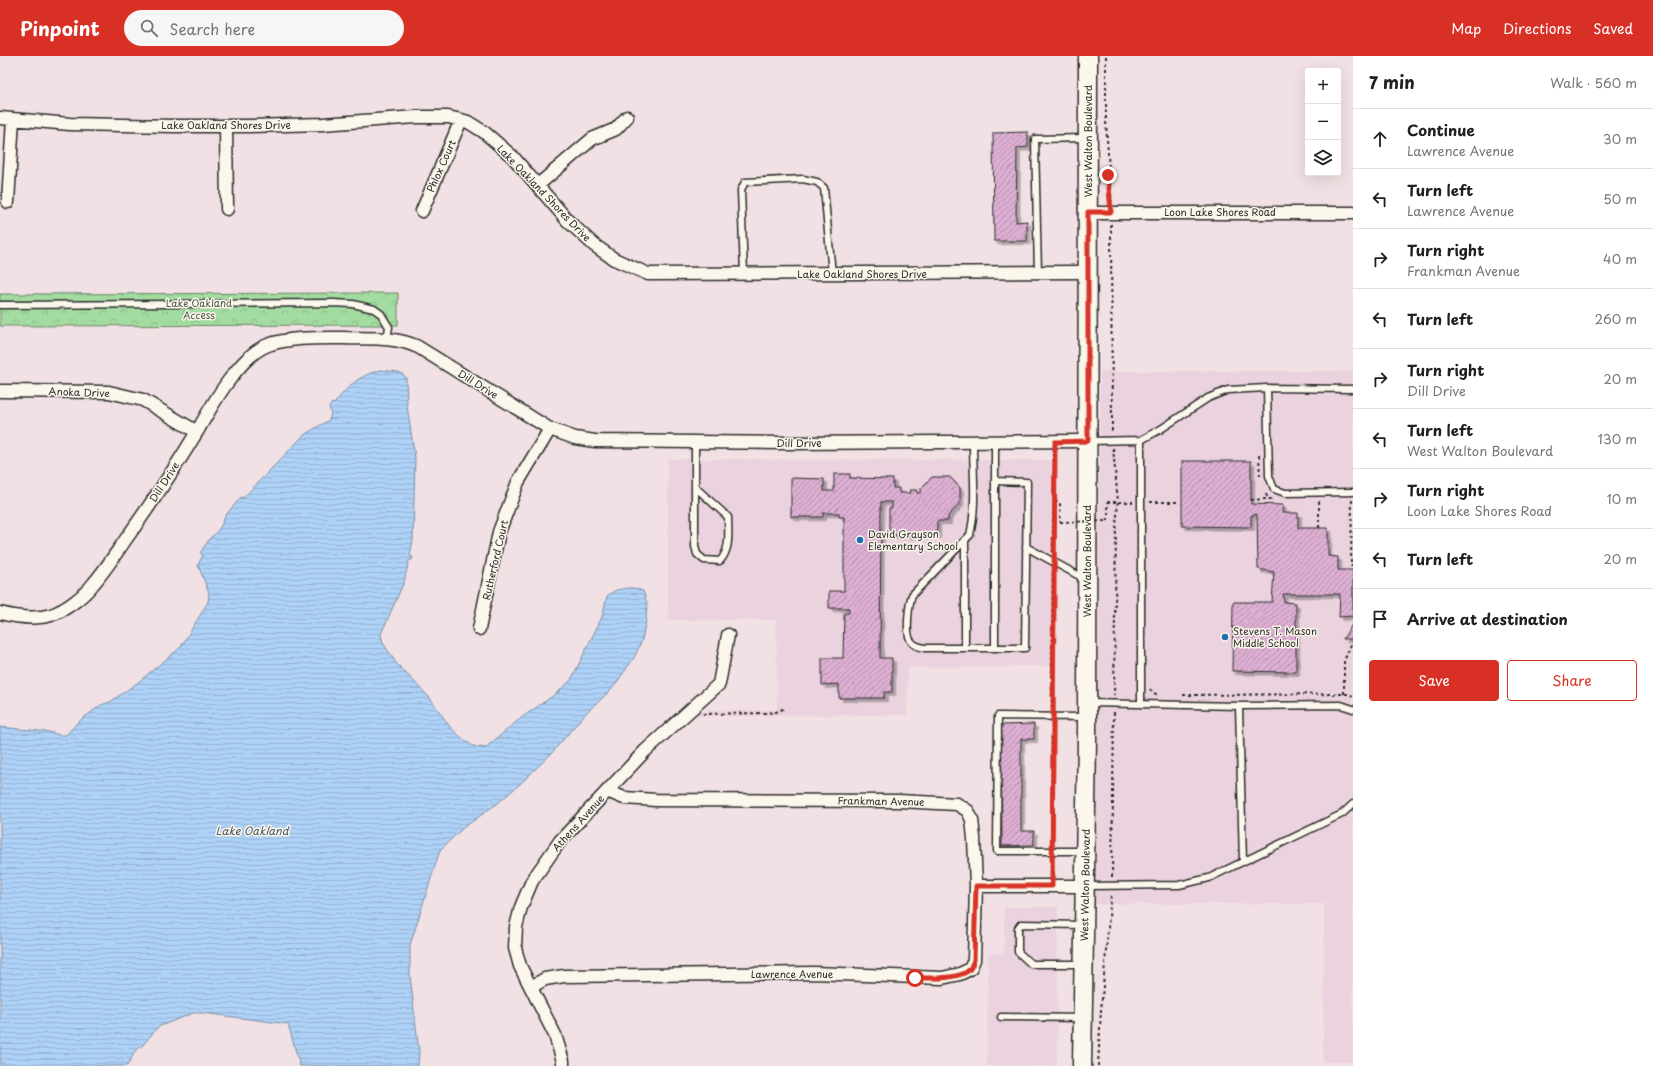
<!DOCTYPE html>
<meta charset="utf-8">
<style>
:root{--surface:#fff;--page:#f6f6f6;--text:#202124;--muted:#757577;--line:#e0e0e0;--accent:#d93025}
body{margin:0;font-family:"Playpen Sans",sans-serif;background:var(--page);color:var(--text)}
.controls{position:absolute;right:12px;top:12px;display:grid;overflow:hidden;border-radius:4px;box-shadow:0 4px 16px #0002}
.controls button{width:36px;height:36px;display:grid;place-items:center;padding:0;border:0;border-bottom:1px solid var(--line);background:var(--surface);color:var(--text);font:20px sans-serif}
.stop{position:absolute;width:12px;height:12px;margin:-9px;border:3px solid #d93025;border-radius:50%;background:#fff}
.stop.end{background:#d93025;border-color:#fff;box-shadow:0 1px 4px #0008}
.list{margin:0;padding:0;list-style:none}
h2{display:flex;justify-content:space-between;align-items:center;height:52px;margin:0;padding:0 16px;font-size:17px}
h2 small{font-size:13px;font-weight:400;color:var(--muted)}
.list li{display:grid;grid-template-columns:26px 1fr auto;gap:12px;align-items:center;box-sizing:border-box;height:60px;padding:0 16px;border-top:1px solid var(--line)}
.list b{display:block;font-size:15px;white-space:nowrap}
.list p{margin:0;font-size:13px;white-space:nowrap;color:var(--muted)}
.list em{font-size:13px;font-style:normal;color:var(--muted)}
.actions{display:flex;gap:8px;padding:12px 16px}
.actions a{flex:1;padding:9px 0;border:1px solid var(--accent);border-radius:4px;text-align:center;font-size:14px;color:var(--accent)}
.actions .main{background:var(--accent);color:#fff}
.icon{flex:none;width:22px;height:22px;fill:none;stroke:currentColor;stroke-width:2;stroke-linecap:round;stroke-linejoin:round}
.map{position:relative;flex:none;width:1353px;height:1010px;overflow:hidden}
header{display:flex;align-items:center;gap:24px;box-sizing:border-box;height:56px;padding:0 20px;background:var(--accent);color:#fff}
header strong{font-size:19px}
nav{display:flex;gap:22px;margin-inline-start:auto;font-size:14px}
.search{width:280px;height:36px;background:var(--page);display:flex;align-items:center;gap:10px;box-sizing:border-box;padding:0 14px;border-radius:22px;color:var(--muted);font-size:15px}
main{display:flex}
aside{flex:1;background:var(--surface)}
.map>svg:first-child{display:block}
</style>
<header>
<strong>Pinpoint</strong>
<div class="search"><svg class="icon" aria-label="search" viewBox="0 0 24 24"><circle cx="10" cy="10" r="6"/><path d="M15 15l6 6"/></svg>Search here</div>
<nav><a>Map</a><a>Directions</a><a>Saved</a></nav>
</header>
<main>
<div class="map">
<svg width="1353" height="1010" viewBox="0 0 1353 1010">
<defs>
<pattern id="forest-crowns" width="20" height="18" patternUnits="userSpaceOnUse"><rect width="20" height="18" fill="#a3dca1"/><path d="M2 6a3 3 0 1 1 6 0M12 15a3 3 0 1 1 6 0" fill="none" stroke="#8cbd8b"/></pattern>
<pattern id="water-rules" width="6" height="5" patternUnits="userSpaceOnUse"><rect width="6" height="5" fill="#aed2f7"/><path d="M0 2.5h6" fill="none" stroke="#96b4d4"/></pattern>
<pattern id="building-hatch" width="6" height="6" patternUnits="userSpaceOnUse"><rect width="6" height="6" fill="#dcafd3"/><path d="M-1 1l2-2M0 6l6-6M5 7l2-2" fill="none" stroke="#b38fab"/></pattern>
<filter id="shadow"><feDropShadow dx="3.5" dy="3.5" stdDeviation="0" flood-color="#0004"/></filter>
</defs>
<rect width="100%" height="100%" fill="#f2e1e4"/>
<filter id="ink" filterUnits="userSpaceOnUse"><feTurbulence type="fractalNoise" baseFrequency=".025" numOctaves="2"/><feDisplacementMap in="SourceGraphic" scale="8" xChannelSelector="R" yChannelSelector="G"/><feConvolveMatrix kernelMatrix="1 2 1 2 8 2 1 2 1" color-interpolation-filters="sRGB"/></filter>
<g filter="url(#ink)">
<!-- built -->
<path fill="#ebd2df" d="M1100,315H1353V1006H1323L1324,848H1095Z
M668,403L1052,404L1051,610L908,612L907,659L692,660L696,655L777,654L776,564H668Z
M1004,851H1058L1057,1010H987L988,897L1004,898Z"/>
<!-- forest -->
<path fill="url(#forest-crowns)" stroke="#678466" d="M398,237V269L0,270V238Z"/>
<!-- water -->
<path fill="url(#water-rules)" stroke="#7a8fa5" d="M381,314L399,316L406,321L407,350L415,402L413,484L410,500L413,501L412,504H409L404,526L381,578L383,587L396,607L430,642L450,671L464,684L473,690L485,692L521,662L557,637L571,624L602,561L607,540L616,534L628,532H634L643,535L647,547L646,564L642,584L634,602L612,633L585,658L551,698L520,728L498,747L463,772L440,794L410,889V920L419,996L418,1010H300L288,968L202,957H193L158,971L142,990L136,994L127,1010H0V671L50,676L59,679H66L78,666L101,649L110,646L137,627L181,591L208,546L209,537L198,509L203,499L200,497L210,482L214,479L221,470L225,460L241,441L243,442L304,379L329,364L331,358L329,351L332,347L334,348C348,330 359,319 381,314Z"/>
<!-- building -->
<path fill="url(#building-hatch)" stroke="#2b2b2b" filter="url(#shadow)" d="M1028,76V91L1017,92L1016,166L1027,165V185H994L993,77Z
M1182,405H1251V448L1283,449L1282,457H1298V472H1328V500L1338,501V514H1353V560L1339,561L1340,538H1283L1284,546L1296,547V616L1232,615L1233,546H1272L1274,516L1258,513L1257,458L1251,460V471L1182,470Z
M834,418H850V422L893,423V432H899V437H911L910,434H917V437H921V432L932,421H950L960,432V447L948,460V465H937V479H889V452H892V446H881L880,602H892V636H884V642H839V628L822,629V602H843L844,557H849V552H829V535H844V461H839V457H823V461H791V422L824,423V435H834Z
M1353,567V583H1343Z
M1034,668V683H1021V775H1034V789L1002,790L1001,669Z"/>
<g fill="none" stroke-linecap="round" stroke-linejoin="round">
<!-- service casing -->
<g stroke="#2b2b2b" stroke-width="9">
<path id="service" d="M1038,217L1035,83L1086,82
M744,218L741,134L745,126L803,123L817,126L824,132L832,218
M0,249L333,247L353,248L374,253L381,258L389,271L387,283
M1267,332L1269,420L1274,433L1285,437L1353,436
M1141,384V648
M1089,385L1141,384L1161,373L1208,342L1228,334L1267,332L1353,333
M973,386C973,416 977,450 970,479L912,539C909,547 905,578 911,585C914,590 920,591 925,592H995V386
M995,425L1027,426L1025,592H995
M695,431L728,461C728,476 731,493 720,505L704,504L697,498L695,490V387
M965,485V592
M1026,491L1085,523
M1088,647L1239,650
M1084,795H997L998,660L1086,661
M1243,806L1239,650L1341,649L1353,653
M1087,830L1179,829L1209,822L1342,758L1353,748
M1081,908H1031L1018,896V872L1021,868L1083,869
M1001,961L1082,962"/>
</g>
<!-- minor casing -->
<g stroke="#2b2b2b" stroke-width="15">
<path id="minor" d="M0,62L70,68L174,70H250L323,68L416,61H448L461,64L468,66L484,76L513,101L568,165L594,189L614,203L648,218L1088,216
M226,70L227,153
M538,129L592,83L616,73L627,61
M8,146L13,63
M422,155L461,64
M1088,157H1353
M0,335L109,336L143,344L197,376
M0,557C16,561 34,564 51,559C66,554 84,540 94,527C106,513 116,497 126,483C151,448 176,411 198,374C212,349 240,299 268,289C289,281 321,282 343,282C368,283 395,280 418,291L550,373L575,382L595,385L788,387L1088,385
M479,573L499,476L518,426L550,373
M976,830H1085
M531,931L545,923L564,920L814,917L942,922L960,918L970,913L974,904L976,830L974,782L972,764L968,755L957,748L899,745L656,744L624,742L607,735
M563,1010V1005L555,979L520,910L515,892L516,871L521,851L532,825L560,785L645,695L719,628L728,579"/>
</g>
<!-- secondary casing -->
<g stroke="#2b2b2b" stroke-width="21">
<path id="secondary" d="M1082,1010L1087,683L1088,0"/>
</g>
<!-- path -->
<path stroke="#2b2b2b" stroke-width="2" stroke-dasharray="3 3" stroke-linecap="butt" d="M1106,0V66L1111,146
M1111,168L1112,376
M1113,392L1118,446L1116,471L1114,639
M1054,397V444L1060,447V466
M1259,399L1260,421
M1266,438L1268,443H1274
M1251,444L1268,443
M1352,444L1351,510H1353
M1150,446H1178
M1108,465V446H1133
M1319,472V445
M1053,496L1054,444
M1150,633L1153,637L1159,639
M1344,638V605L1353,584
M1183,639L1349,638L1353,640
M1052,652L1053,515
M703,658L766,657L776,656L785,652
M1052,786V669
M1052,803V818
M1112,821L1114,656
M1098,1010L1101,954L1111,838"/>
<!-- service -->
<use href="#service" stroke="#fbf7ec" stroke-width="6"/>
<!-- minor -->
<use href="#minor" stroke="#fbf7ec" stroke-width="12"/>
<!-- secondary -->
<use href="#secondary" stroke="#fbf7ec" stroke-width="18"/>
<!-- path-bridge -->
<path stroke="#2b2b2b" stroke-width="2" stroke-dasharray="3 3" stroke-linecap="butt" d="M1060,466L1108,465"/>
</g>
</g>
<g fill="none" stroke-linecap="round" stroke-linejoin="round" filter="url(#ink)">
<!-- route -->
<path stroke="#d93025" stroke-width="5" d="M915,922C928,922 961,924 970,913C972,910 973,906 974,904L976,830H1052L1055,386L1088,385V156H1111L1108,119"/>
</g>
<!-- markers -->
<g fill="#1f6fb2" stroke="#fbf7ec" stroke-width="1.5">
<circle cx="860" cy="484" r="4"/>
<circle cx="1225" cy="581" r="4"/>
</g>
<g text-anchor="middle" stroke-width="3" stroke-linejoin="round" paint-order="stroke">
<!-- street labels -->
<g font-size="10" fill="#2b2b2b" stroke="#fbf7ec">
<text x="226" y="73">Lake Oakland Shores Drive</text>
<text transform="translate(1088 85) rotate(-90)" y="4">West Walton Boulevard</text>
<text transform="translate(441 110) rotate(-66)" y="4">Phlox Court</text>
<text transform="translate(544 137) rotate(46)" y="4">Lake Oakland Shores Drive</text>
<text x="1220" y="160">Loon Lake Shores Road</text>
<text x="862" y="222">Lake Oakland Shores Drive</text>
<text transform="translate(478 328) rotate(32)" y="4">Dill Drive</text>
<text transform="translate(79 336) rotate(2)" y="4">Anoka Drive</text>
<text x="799" y="391">Dill Drive</text>
<text transform="translate(164 426) rotate(-57)" y="4">Dill Drive</text>
<text transform="translate(495 504) rotate(-77)" y="4">Rutherford Court</text>
<text transform="translate(1087 505) rotate(-90)" y="4">West Walton Boulevard</text>
<text transform="translate(881 745) rotate(1)" y="4">Frankman Avenue</text>
<text transform="translate(578 767) rotate(-48)" y="4">Athens Avenue</text>
<text transform="translate(1085 829) rotate(-89)" y="4">West Walton Boulevard</text>
<text x="792" y="922">Lawrence Avenue</text>
</g>
<!-- park labels -->
<g font-size="10" fill="#495748" stroke="#fbf7ec">
<text x="199" y="251">Lake Oakland<tspan x="199" dy="12">Access</tspan></text>
</g>
<!-- poi labels -->
<g font-size="10" fill="#2b2b2b" stroke="#fbf7ec" text-anchor="start">
<text x="868" y="482">David Grayson<tspan x="868" dy="12">Elementary School</tspan></text>
<text x="1233" y="579">Stevens T. Mason<tspan x="1233" dy="12">Middle School</tspan></text>
</g>
<!-- water labels -->
<g font-size="11" font-style="italic" fill="#4c555e" stroke="#fbf7ec">
<text x="252" y="779">Lake Oakland</text>
</g>
</g>
</svg>
<div class="controls">
<button>+</button>
<button>−</button>
<button><svg class="icon" aria-label="layers" viewBox="0 0 24 24"><path d="M12 4l9 5-9 5-9-5zM3 14l9 5 9-5"/></svg></button>
</div>
<div class="stop" style="left:915px;top:922px"></div>
<div class="stop end" style="left:1108px;top:119px"></div>
</div>
<aside>
<h2>7 min<small>Walk · 560 m</small></h2>
<ul class="list">
<li><svg class="icon" aria-label="ahead" viewBox="0 0 24 24"><path d="M12 20V5M6 11l6-6 6 6"/></svg><div><b>Continue</b><p>Lawrence Avenue</p></div><em>30 m</em></li>
<li><svg class="icon" aria-label="left" viewBox="0 0 24 24"><path d="M17 20v-9H6M10 6l-5 5 5 5"/></svg><div><b>Turn left</b><p>Lawrence Avenue</p></div><em>50 m</em></li>
<li><svg class="icon" aria-label="right" viewBox="0 0 24 24"><path d="M7 20v-9h11M14 6l5 5-5 5"/></svg><div><b>Turn right</b><p>Frankman Avenue</p></div><em>40 m</em></li>
<li><svg class="icon" aria-label="left" viewBox="0 0 24 24"><path d="M17 20v-9H6M10 6l-5 5 5 5"/></svg><div><b>Turn left</b></div><em>260 m</em></li>
<li><svg class="icon" aria-label="right" viewBox="0 0 24 24"><path d="M7 20v-9h11M14 6l5 5-5 5"/></svg><div><b>Turn right</b><p>Dill Drive</p></div><em>20 m</em></li>
<li><svg class="icon" aria-label="left" viewBox="0 0 24 24"><path d="M17 20v-9H6M10 6l-5 5 5 5"/></svg><div><b>Turn left</b><p>West Walton Boulevard</p></div><em>130 m</em></li>
<li><svg class="icon" aria-label="right" viewBox="0 0 24 24"><path d="M7 20v-9h11M14 6l5 5-5 5"/></svg><div><b>Turn right</b><p>Loon Lake Shores Road</p></div><em>10 m</em></li>
<li><svg class="icon" aria-label="left" viewBox="0 0 24 24"><path d="M17 20v-9H6M10 6l-5 5 5 5"/></svg><div><b>Turn left</b></div><em>20 m</em></li>
<li><svg class="icon" aria-label="arrive" viewBox="0 0 24 24"><path d="M6 21V4h12l-3 4 3 4H6"/></svg><div><b>Arrive at destination</b></div></li>
</ul>
<div class="actions"><a class="main">Save</a><a>Share</a></div>
</aside>
</main>
